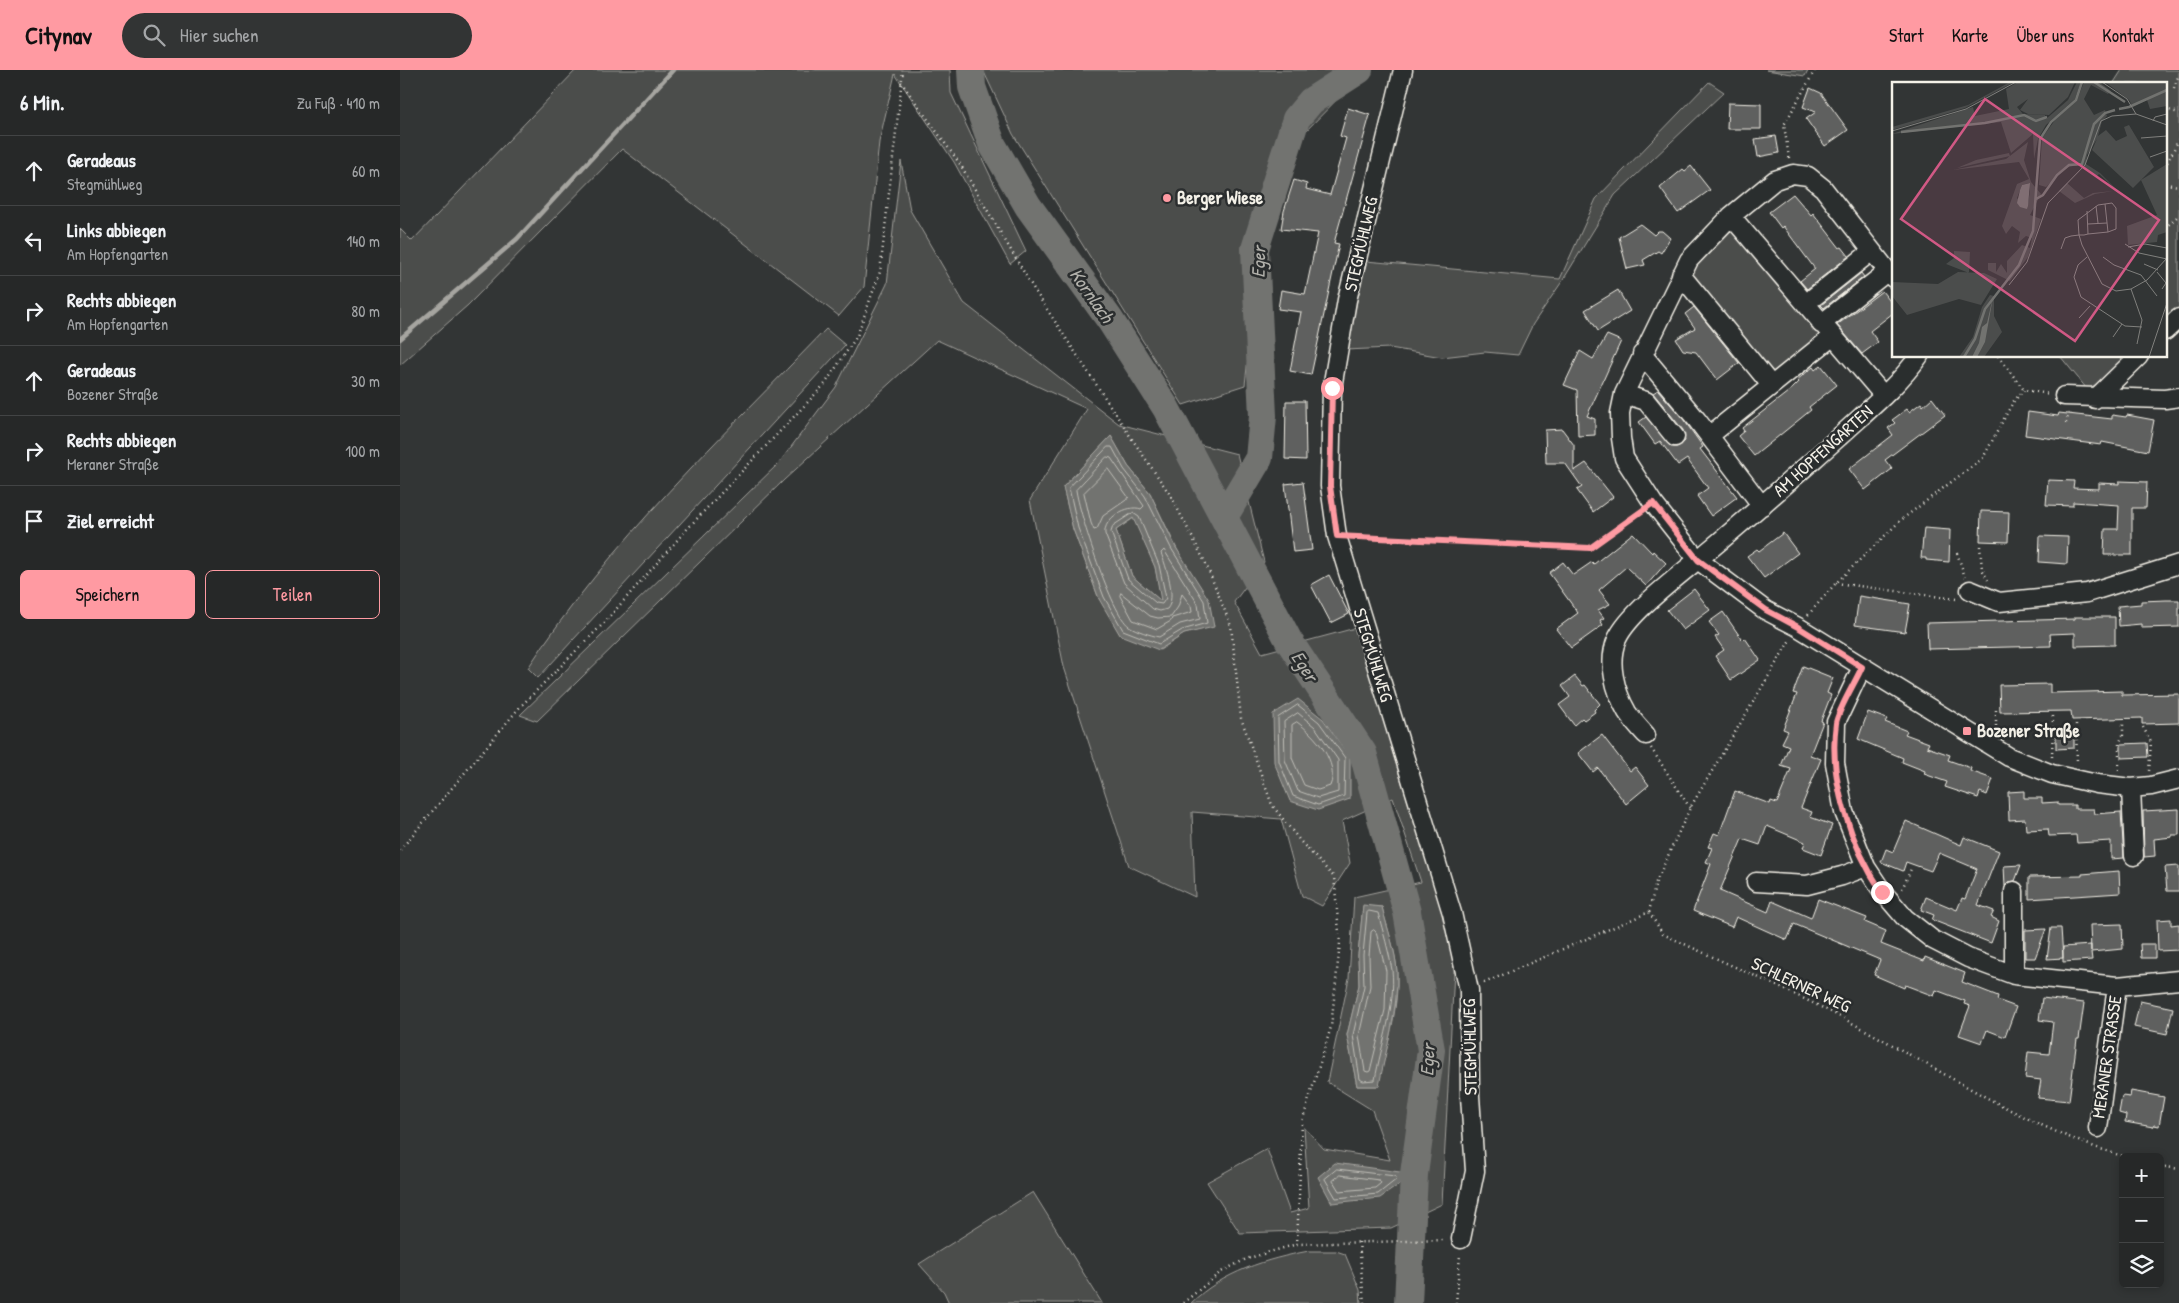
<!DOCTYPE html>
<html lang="de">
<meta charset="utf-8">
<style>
:root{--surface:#262828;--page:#323434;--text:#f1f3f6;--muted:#a4a6a8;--line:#424445;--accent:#ff9aa2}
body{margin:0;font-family:"Patrick Hand",sans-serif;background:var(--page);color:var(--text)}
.controls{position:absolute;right:15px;bottom:15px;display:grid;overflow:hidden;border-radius:8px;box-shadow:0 2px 8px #0003}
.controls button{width:45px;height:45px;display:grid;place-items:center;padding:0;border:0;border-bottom:1px solid var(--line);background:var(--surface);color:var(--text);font:25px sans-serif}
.stop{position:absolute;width:15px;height:15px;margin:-11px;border:4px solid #ff9aa2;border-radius:50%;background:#fff}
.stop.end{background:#ff9aa2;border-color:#fff;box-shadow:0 1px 5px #0008}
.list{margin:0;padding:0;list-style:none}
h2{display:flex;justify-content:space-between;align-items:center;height:65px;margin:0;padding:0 20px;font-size:21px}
h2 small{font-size:16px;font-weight:400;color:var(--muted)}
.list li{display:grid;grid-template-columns:32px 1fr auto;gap:15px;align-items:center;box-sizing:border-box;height:70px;padding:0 20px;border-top:1px solid var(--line)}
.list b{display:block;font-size:19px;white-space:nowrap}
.list p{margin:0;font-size:16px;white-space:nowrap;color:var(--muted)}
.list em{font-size:16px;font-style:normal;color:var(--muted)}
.actions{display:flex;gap:10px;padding:15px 20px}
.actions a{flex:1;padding:11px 0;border:1px solid var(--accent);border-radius:8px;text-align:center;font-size:18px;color:var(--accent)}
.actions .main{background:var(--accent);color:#111}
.icon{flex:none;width:28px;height:28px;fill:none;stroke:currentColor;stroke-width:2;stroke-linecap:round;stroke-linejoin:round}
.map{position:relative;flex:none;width:1779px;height:1233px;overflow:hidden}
header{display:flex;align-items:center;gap:30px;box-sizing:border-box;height:70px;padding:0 25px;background:var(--accent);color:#111}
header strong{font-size:24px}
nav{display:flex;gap:28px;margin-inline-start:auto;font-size:18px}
.search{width:350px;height:45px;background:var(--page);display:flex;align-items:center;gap:12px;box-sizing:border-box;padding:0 18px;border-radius:28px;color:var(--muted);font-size:19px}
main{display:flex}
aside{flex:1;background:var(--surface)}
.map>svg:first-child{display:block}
</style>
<header>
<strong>Citynav</strong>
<div class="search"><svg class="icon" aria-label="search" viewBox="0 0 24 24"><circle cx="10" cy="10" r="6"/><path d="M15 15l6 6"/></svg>Hier suchen</div>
<nav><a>Start</a><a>Karte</a><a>Über uns</a><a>Kontakt</a></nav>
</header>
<main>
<aside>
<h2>6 Min.<small>Zu Fuß · 410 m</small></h2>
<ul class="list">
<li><svg class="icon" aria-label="ahead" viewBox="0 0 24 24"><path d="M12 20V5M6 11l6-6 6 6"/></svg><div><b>Geradeaus</b><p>Stegmühlweg</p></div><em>60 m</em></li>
<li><svg class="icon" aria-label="left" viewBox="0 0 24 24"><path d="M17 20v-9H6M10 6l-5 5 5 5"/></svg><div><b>Links abbiegen</b><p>Am Hopfengarten</p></div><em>140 m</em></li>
<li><svg class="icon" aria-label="right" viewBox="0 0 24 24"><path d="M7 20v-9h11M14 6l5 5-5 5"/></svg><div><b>Rechts abbiegen</b><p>Am Hopfengarten</p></div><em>80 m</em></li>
<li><svg class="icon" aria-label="ahead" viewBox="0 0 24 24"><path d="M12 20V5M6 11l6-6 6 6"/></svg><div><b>Geradeaus</b><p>Bozener Straße</p></div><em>30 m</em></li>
<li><svg class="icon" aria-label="right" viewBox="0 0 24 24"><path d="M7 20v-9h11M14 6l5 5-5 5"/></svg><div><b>Rechts abbiegen</b><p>Meraner Straße</p></div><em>100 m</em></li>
<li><svg class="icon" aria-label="arrive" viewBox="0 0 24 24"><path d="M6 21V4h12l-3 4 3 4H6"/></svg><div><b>Ziel erreicht</b></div></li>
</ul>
<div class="actions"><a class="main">Speichern</a><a>Teilen</a></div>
</aside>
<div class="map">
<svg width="1779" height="1233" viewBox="0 0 1779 1233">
<rect width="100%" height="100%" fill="#323535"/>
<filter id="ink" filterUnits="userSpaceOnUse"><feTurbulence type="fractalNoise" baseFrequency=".02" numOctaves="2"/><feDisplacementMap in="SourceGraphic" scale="10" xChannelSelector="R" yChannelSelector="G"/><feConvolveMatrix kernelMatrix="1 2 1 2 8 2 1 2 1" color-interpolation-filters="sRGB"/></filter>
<g filter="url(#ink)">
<!-- green -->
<path fill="#4b4d4c" stroke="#a09f9a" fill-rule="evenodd" d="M176,0H550L551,23L626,181L610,194L554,92L495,4L479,72L464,217L439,246L222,79L68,235L0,295V159L12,171Z
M583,0H966L892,75L860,179L845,315L783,335L613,64Z
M1366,0H1408L1405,6Z
M1722,0H1779V240L1765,253V14H1713Z
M1309,12L1324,22L1215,125L1163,210L1133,254L1118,285L1085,282L1042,287L990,278L946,280L966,191L1160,209L1196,129Z
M501,91L510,140L564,233L719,354L837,384L864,492L834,532L862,583L959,557L993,684L1055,881L1042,1134L991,1158L840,1163L807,1112L867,1079L890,1143L909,1138L904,1057L924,1079L990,1090L972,1040L927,1012L949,908L954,827L1021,812L993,728L942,751L950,793L922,836L902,826L881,749L792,742L795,827L729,796L664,597L630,430L687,339L537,270L384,410L137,651L120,645L379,393L436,317L487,214ZM711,366L728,396L750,423L814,556L784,564L760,580L699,529L673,459L663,417ZM963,836L982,837C987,858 996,881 997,902C999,941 986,978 978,1016H957L947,965L959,915L958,885Z
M1335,157L1425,268L1373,309L1287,206Z
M426,259L445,275L138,608L128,598C210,472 322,367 426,259Z
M1660,286H1730L1705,310L1687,319Z
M734,448L755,497L762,532L732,506L716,460Z
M633,1122L702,1233H549L544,1222L519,1194Z
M909,1181H936L945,1184L960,1220L961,1233H791C823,1202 866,1189 909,1181Z"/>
<!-- water -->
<path fill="#727370" stroke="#a6a5a0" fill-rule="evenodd" d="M711,366L728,396L750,423L775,476L809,530L814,557L784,564L759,580L720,565L699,529L673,459L663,417ZM733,448L755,497L761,531L732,506L716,460Z
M898,629L923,649L950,687V729L918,740L890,731L874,692L873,644Z
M963,835L982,837C987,858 996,881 997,902C998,941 986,978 979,1016H957L947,965L959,915L958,885Z
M935,1093L1014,1104L980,1128L932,1133L918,1107Z"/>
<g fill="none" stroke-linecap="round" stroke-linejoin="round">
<!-- shore -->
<path stroke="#c0bfb8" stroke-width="1" d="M708,377H712L724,399L745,426L771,478L804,531L807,553L782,560L759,574L723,560L704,527L678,458L669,418Z
M707,387L711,388L744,436L741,439C728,434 703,448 705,464L724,513L753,539L760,541L767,539C777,528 766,496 761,483L764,480L798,534L800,549L780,554L759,567C750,565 737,561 729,556C712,545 679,443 676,420Z
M708,399L729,428L703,446L697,459L694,460L691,453L684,423Z
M733,443L739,447L759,495L766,528L762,534L756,533L728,509L711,462L713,456Z
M721,523L750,546L758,548L771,547L778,537L782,524L791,536L792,542L772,548L771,551L757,559L733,550L720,526Z
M898,635L919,652L945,688L944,726L918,735L893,726L879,691L878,648Z
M898,643L915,657L938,690V722L918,728L898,721L885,690L884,652Z
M897,652C915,665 940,693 930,716L918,720L904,715L892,688V655Z
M969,841L978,843C983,862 989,881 992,900C996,936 981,975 975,1010L963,1011L960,1009L953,965L964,916L963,885L967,843Z
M974,860L976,862L986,901L985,940L970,1001L968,1002L965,1001L959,966L970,916L969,886L971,862Z
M937,1099L995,1106L997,1109L978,1124L936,1128L925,1109Z
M940,1105L979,1110L981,1113L975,1118L939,1121L933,1111Z"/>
<!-- stream -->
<path stroke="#a6a5a0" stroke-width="4.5" d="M0,269L117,169L273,0"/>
<!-- river -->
<path stroke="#727370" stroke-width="28" d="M571,0L572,17L592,74L628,136L710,250L766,338L889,571L963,683L1007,842L1031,980L1014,1104L1008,1233
M824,447L859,388L863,346L855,179L896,49L911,31L959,0"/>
</g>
<!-- building -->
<path fill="#5f605f" stroke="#f4f1e8" d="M1410,18L1421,23L1448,60L1425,76L1406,49L1416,42L1403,37Z
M1328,33L1361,34V59H1327Z
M948,38L970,45L934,173L939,174L911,305L890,301L901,242L878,239L881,220L905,224L918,163L881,159L884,141L894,110L907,114L906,119L930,125L946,68L940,66Z
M1376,66L1379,83L1358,87L1355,69Z
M1291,96L1310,120L1278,143L1260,118L1283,99L1285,101Z
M1393,124L1411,145L1413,143L1440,178L1442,177L1449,186L1407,219L1400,211L1415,199L1383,156L1381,158L1369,142Z
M1240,154L1254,165L1258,161H1262L1270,168L1261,183L1258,181L1243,190L1245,195L1227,199L1219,167Z
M1461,203L1464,207L1424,238L1421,235Z
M1218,220L1230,241L1198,261L1185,240Z
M1482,221L1493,235V243L1470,261L1478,272L1462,284L1437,255Z
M1294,237L1339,293L1317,310L1296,282L1283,280L1276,269L1295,258L1285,244Z
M1207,265L1221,271L1187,346L1195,349V365L1178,366L1177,320L1164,315L1180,281L1193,289Z
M1421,295L1437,315L1409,337L1411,340L1354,386L1338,366L1344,361L1342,358L1393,318L1399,312L1397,310L1413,297L1415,300Z
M1258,320L1284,350L1303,377L1300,379L1337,427L1311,446L1297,426L1308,418L1287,389L1278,395L1260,371L1255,374L1239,352L1246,347L1271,377H1277L1285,371L1283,360L1253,323Z
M1532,328L1545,345L1485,390L1492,399L1465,420L1449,399L1493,365L1488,358L1495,353L1492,350L1507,339L1509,342L1521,333L1523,336Z
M886,331H905L906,390L885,389Z
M1628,342L1658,346L1659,343L1712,349V345L1726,347L1727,345L1754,350L1748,381L1702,372L1701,375L1625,365Z
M1162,359L1174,375V401L1186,393L1213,427L1193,442L1177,420L1182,417L1165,393H1146L1145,360Z
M1648,410L1674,411L1673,418L1699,419V413L1719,414V411L1747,412L1746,438H1732V485H1704L1705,459H1718L1719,435L1673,432V436L1646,435Z
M903,412L912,480L893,482L885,414Z
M1581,441L1609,442L1608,472L1580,471Z
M1524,458L1550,460L1549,492L1526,490V488H1521Z
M1233,463L1252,483L1253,481L1266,493L1246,516L1226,497L1199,520L1210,534L1198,540L1204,548L1200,550L1203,555L1171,578L1156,559L1178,543L1149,503L1163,492L1173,505L1192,492L1194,494Z
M1383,463L1398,483L1364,508L1347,486L1357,479L1359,481Z
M1640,466L1668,467L1667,494L1639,492Z
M929,505L949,544L931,553L911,515Z
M1294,519L1310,540L1283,560L1267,540Z
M1459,526L1510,534L1505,562L1455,555Z
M1766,530H1779V557L1741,558V554L1719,556L1718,536L1741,534V531Z
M1323,542L1341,568L1343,570L1345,568L1360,590L1331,610L1315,586L1324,580L1315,567L1319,565L1309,552Z
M1675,547H1715V575L1675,576V563L1650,564L1651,576L1528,579L1527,553L1675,549Z
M1403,596L1433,608L1427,623L1431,625L1421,651L1423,652L1410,685L1421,689L1401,738L1412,742L1410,747L1432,755L1421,785L1403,778L1405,772L1367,756L1360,775L1342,769L1320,821L1368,842L1372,831L1411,848L1418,829L1467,848L1465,852L1486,861L1481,874L1524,891L1525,887L1565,903L1562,912L1598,926L1597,930L1616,937L1605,967L1587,960L1582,973L1559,965L1570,936L1564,934L1565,931L1536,920L1534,926L1505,915L1504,918L1474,905L1480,890L1394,854L1387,870L1336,847L1332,857L1293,841L1311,794L1306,792L1312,778L1308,777L1314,763L1319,765L1335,721L1370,734L1371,731L1377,733L1391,699L1381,696L1389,676L1382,673L1388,661L1383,659L1397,624L1393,623Z
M1175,606L1183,616L1185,615L1200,634L1194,640L1195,642L1184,650L1182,648L1174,655L1159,635L1170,627L1162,616Z
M1650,614V623L1722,621V625L1779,624V653L1742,654V648L1672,650L1671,641L1600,642L1599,615Z
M1468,642L1487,649L1485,652L1507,661L1505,664L1529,673L1527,677L1550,685L1548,690L1571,698L1570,701L1593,709L1587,725L1580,722L1578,728L1545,717L1547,712L1524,704L1525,701L1502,692L1503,688L1458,669Z
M1674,664V678L1656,679V665Z
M1202,665L1230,701L1235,697L1249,715L1226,734L1198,698L1193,702L1178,683Z
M1747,673L1748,687L1721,688V674Z
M1624,721V728H1642V733L1658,732V735H1675V739H1694L1695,744L1721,742L1724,788L1711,789V771L1677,773L1676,765L1649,766L1648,759L1626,760L1625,749L1609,750L1608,722Z
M1779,739V765H1772V767L1754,769L1755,786L1744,787L1743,741Z
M1506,751L1561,775L1564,767L1599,781L1578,835L1594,841L1591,847L1599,851L1591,873L1532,850L1534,845L1521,840L1526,827L1557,840L1562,828L1565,829L1577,799L1539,783L1531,801L1506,792L1503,801L1481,792L1486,779L1493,782Z
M1621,795L1615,811L1609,812L1605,816L1604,796Z
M1779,796V821H1767L1765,797Z
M1719,801L1720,823L1629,829V807L1682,806V804Z
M1771,849V855L1779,854V880L1758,881L1757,850Z
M1722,854L1723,879L1691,882L1692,890L1663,892V877L1691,875V881L1690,855Z
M1651,858H1661L1663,888L1647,889Z
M1646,859L1635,888H1625V860Z
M1740,874H1755V888H1741Z
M1642,928L1684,933L1679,969H1677L1669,1031L1638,1028L1641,1010L1625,1008L1628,982L1649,984L1653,952L1639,950Z
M1740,931L1773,938L1767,964L1734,957Z
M1731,1021L1764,1027L1759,1056L1754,1055L1753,1057L1725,1052L1726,1045L1719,1043L1722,1026L1730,1027Z"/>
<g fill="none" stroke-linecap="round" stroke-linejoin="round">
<!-- minor casing -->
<g stroke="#f4f1e8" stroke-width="21">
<path id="minor" d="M1003,0L947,230L932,318L930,416L937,466L1052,843L1069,920L1070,1026L1075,1101L1061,1169
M1331,146L1484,326
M1281,205L1371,315
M1493,208L1423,118L1408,106L1393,104L1375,110L1331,146L1289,190L1224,324L1220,343L1221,368L1224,388L1253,433L1298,490L1365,540L1398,557L1609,687L1652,704L1697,714L1731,718L1751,716L1779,709
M1414,227L1472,181
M1421,254L1488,201
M1765,261L1779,248
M1242,284L1297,350L1362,436
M1224,324L1246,331L1275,367
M1664,326L1765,329L1779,327
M1695,329L1739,286
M1309,366L1432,267
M1570,520L1599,532L1687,523L1779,494
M1462,597L1436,652L1435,693L1444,742L1466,797L1482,821L1505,848L1533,870L1568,888L1614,905L1717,916L1779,910
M1246,665C1240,658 1232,650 1227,642C1215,621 1207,592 1217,569C1230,541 1283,503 1307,482C1352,445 1395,406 1439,367C1467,341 1497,317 1519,286
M1731,718L1734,786
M1356,812L1407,815L1442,806L1466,797
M1614,821V905
M1698,1058L1717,916"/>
</g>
<!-- path -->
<path stroke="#f4f1e8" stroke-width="2.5" stroke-dasharray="1 4" stroke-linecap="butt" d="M501,12L560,94L635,221L732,369L771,426L806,494L831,556L841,648L872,735L901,772L934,807L940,873L931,957L902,1052L897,1174
M1774,18L1779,4
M1765,39L1779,43
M1389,88L1384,55L1415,0
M1765,97L1779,69
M1765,114L1779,116
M1765,158L1779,145
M1598,286L1624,320L1650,324
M1666,353L1669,343
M954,467L1190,478L1240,443
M1580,476L1582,499L1588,510
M1557,483L1565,507
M1436,513L1556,529
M1408,545L1436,513L1501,450L1583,388L1613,332L1624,320
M1676,654L1677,692
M1743,657L1751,672L1749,701
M1596,661V637
M1251,678L1290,738
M1652,687L1653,646
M1719,700V674L1723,665V652
M0,780L119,638L203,554L288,458L425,314L457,266L480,202L503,0
M1502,819L1512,797
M1249,842L1256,812L1290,738L1390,570
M1084,913L1249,842L1263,864C1324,893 1388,919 1448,951C1539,998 1627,1059 1726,1087
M1760,1096L1779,1099
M959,1172L964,1233
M783,1233L821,1202L846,1189L897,1174L1046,1170
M1056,1233L1060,1185"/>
<!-- minor -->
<use href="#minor" stroke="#2a2d2e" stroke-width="18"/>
</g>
</g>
<g fill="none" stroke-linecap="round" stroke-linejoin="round" filter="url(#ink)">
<!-- route -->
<path stroke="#ff9aa2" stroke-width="6" d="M932,318L930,416L937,466L1190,478L1253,433L1298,490L1366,540L1398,557L1462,597C1456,611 1438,640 1436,653C1428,709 1451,776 1482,822"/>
</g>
<!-- markers -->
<g fill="#ff9aa2" stroke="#2a2d2e" stroke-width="2">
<circle cx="767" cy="128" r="5"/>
<rect x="1562" y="656" width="10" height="10" rx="2.5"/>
</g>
<g text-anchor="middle" stroke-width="5" stroke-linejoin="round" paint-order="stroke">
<!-- poi labels -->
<g font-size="18" font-weight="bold" fill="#f4f1e8" stroke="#2a2d2e" text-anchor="start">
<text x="777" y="134">Berger Wiese</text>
<text x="1577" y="667">Bozener Straße</text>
</g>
<!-- street labels -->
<g font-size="18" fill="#f4f1e8" stroke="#2a2d2e">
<text transform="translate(961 174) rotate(-77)" y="6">STEGMÜHLWEG</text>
<text transform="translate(1423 381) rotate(-42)" y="6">AM HOPFENGARTEN</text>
<text transform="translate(973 585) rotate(73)" y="6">STEGMÜHLWEG</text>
<text transform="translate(1401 915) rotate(25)" y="6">SCHLERNER WEG</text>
<text transform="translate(1070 977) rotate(-91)" y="6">STEGMÜHLWEG</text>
<text transform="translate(1707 987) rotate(-82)" y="6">MERANER STRASSE</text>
</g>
<!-- water labels -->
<g font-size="19" font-style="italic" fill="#b3b2ac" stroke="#2a2d2e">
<text transform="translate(858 192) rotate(-88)" y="7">Eger</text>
<text transform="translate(692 225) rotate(55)" y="7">Kornlach</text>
<text transform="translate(905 596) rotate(57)" y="7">Eger</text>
<text transform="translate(1027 990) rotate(-87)" y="7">Eger</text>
</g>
</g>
<!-- overview -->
<g transform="translate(1492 12)">
<rect width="275" height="275" fill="#323535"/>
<path d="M118,0H122L73,26L0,48V45L76,23ZM126,0H183L176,15L157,33L136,32L128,28L136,17L125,25L131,32L153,33L154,37L176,18L185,0H189L183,17L154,43L146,57L142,77L141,52L119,71L109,40L0,52L81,25L83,34L117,27L114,7ZM192,0H207L219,9L216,12L199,3L192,17L202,33L213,28L215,34L210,39L206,54L214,48L224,59L235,54L232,45L237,43L262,85L241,106L200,68L205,57L195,73L194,82L208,91L230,113L207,92L204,95L188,83L175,85L154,105L147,103L150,56L163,38L185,18ZM213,0H275V24L258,27L255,18L241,25L237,18ZM136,60L132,78L139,100L149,112L138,133L149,137L136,175L118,199L96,188V181H104V190L109,182L115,191V179L130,163L138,166L140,156L134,154L126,161L128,150L120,144L114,152L110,144L125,102L137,97L127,80L61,88L114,77ZM137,101L138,109L135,127L125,116L130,103ZM117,71L118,74L65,86L84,78ZM275,82V150L266,153L265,160L236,163L235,144L265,133L249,98ZM175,101L192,116L201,111L221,109L203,112L183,121L167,109ZM62,169L78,170L77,191L54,182L62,176ZM66,190L92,191L105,197L89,223L67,217L15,233L0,214V200L46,202ZM98,213L102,214V234L110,250L92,275H67L81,255L90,225Z" fill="#4b4d4c" fill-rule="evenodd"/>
<path d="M138,101L136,124L135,127L128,125L125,121L128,108L130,103ZM101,215L93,260L85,275H80L87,261L90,245L95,241Z" fill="#727370"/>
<path fill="none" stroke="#727370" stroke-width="2.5" d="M202,0L233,20M227,27L237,25L275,8M9,50L93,41L132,33L144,39L155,35M144,117L151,113L165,93L177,83L190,82L202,42L213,31L223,28M72,275L83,257L93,227L127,183L141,149L148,57L159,40L184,18L190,0"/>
<path fill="none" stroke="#80807d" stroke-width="1" d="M210,0L235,17L244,32L275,43M261,39L263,35L275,32M0,49L74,27L124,0M249,56L275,54M258,75L275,69M213,122L216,150M204,124L206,141M195,129L196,152M196,142L215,141M233,162L247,171L275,177M236,165L253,162L275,166M169,167L173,156L179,154L187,153H192L196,152L216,150L224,147V126L220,121L206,123L186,138L187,153L190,163L210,202L224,209L239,207L255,198L275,176M195,175L186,183L182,195L189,215L233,244L250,245M211,175L222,183L249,193L265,214M252,182L266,188M265,190L274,201L270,207M117,203L135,180L156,121L193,83L209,39L220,34L244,32M239,207L250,238L245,262M187,236L198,224M221,255L230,242M257,275L275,221"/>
<path fill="#d15985" fill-opacity="0.15" stroke="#d15985" stroke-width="2.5" d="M93,17L267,138L183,259L9,137Z"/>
<rect width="275" height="275" fill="none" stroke="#f4f1e8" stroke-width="2.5"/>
</g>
</svg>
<div class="controls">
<button>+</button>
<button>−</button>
<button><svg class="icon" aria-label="layers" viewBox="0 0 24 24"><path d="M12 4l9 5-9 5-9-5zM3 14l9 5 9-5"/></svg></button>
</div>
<div class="stop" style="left:932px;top:318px"></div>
<div class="stop end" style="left:1482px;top:822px"></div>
</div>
</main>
